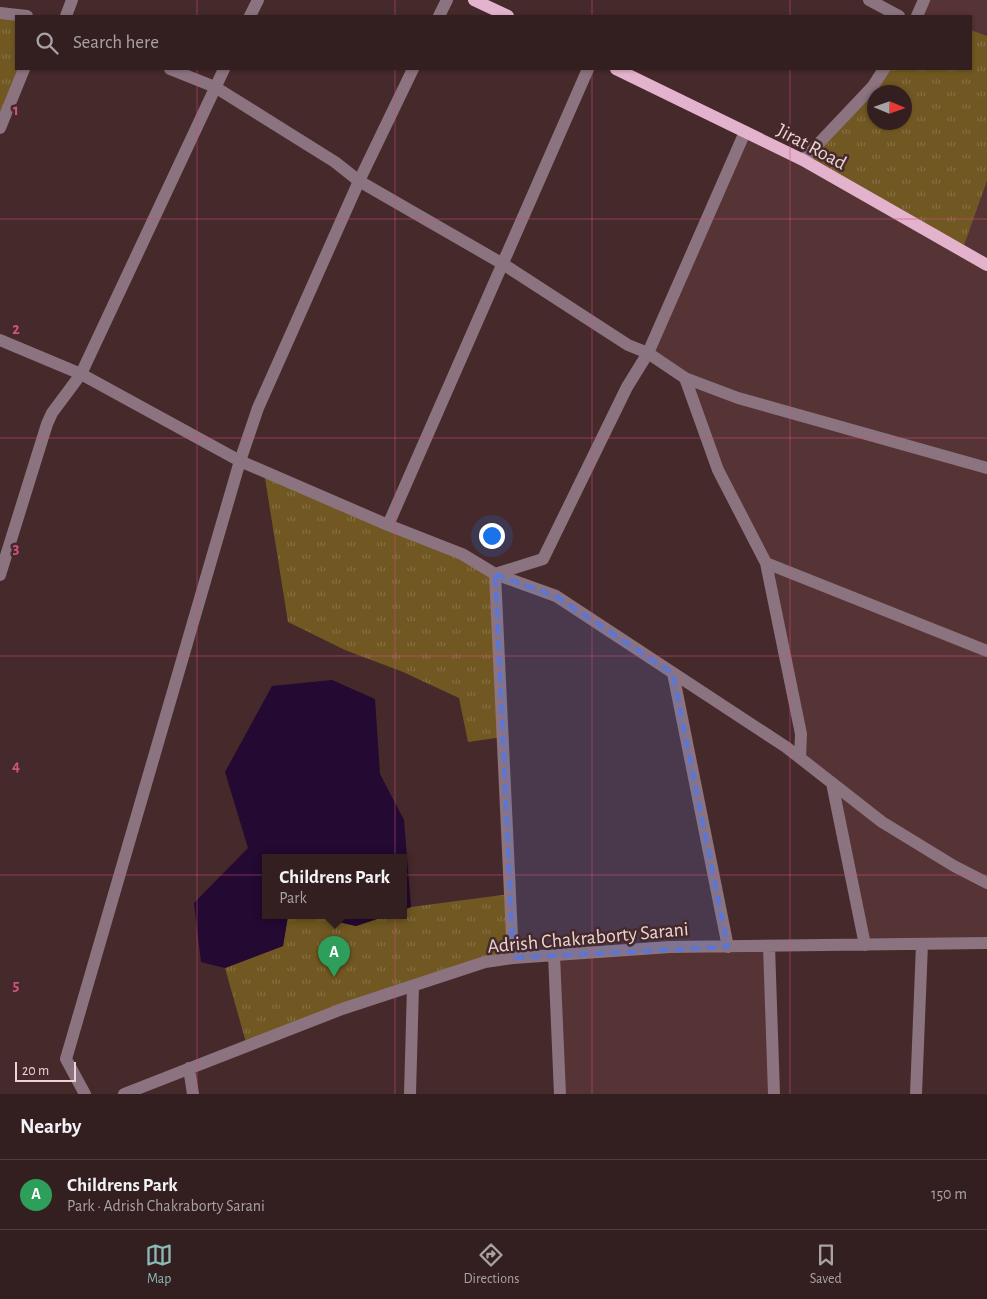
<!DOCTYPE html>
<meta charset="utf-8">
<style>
:root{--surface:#341f20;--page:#3c2729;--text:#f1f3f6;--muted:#a9a2a5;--line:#4e3d3e;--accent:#8bbbb9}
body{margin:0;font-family:"Alegreya Sans",sans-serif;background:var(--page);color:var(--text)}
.compass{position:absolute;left:867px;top:85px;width:45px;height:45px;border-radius:50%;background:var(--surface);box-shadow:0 1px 4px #0004;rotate:92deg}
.scale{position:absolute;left:15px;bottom:12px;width:61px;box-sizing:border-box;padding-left:5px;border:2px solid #e9d5d5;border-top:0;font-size:14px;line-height:18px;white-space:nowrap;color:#e9d5d5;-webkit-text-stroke:4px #46292a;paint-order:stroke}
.you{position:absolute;left:491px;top:535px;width:18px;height:18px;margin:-12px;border:4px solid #fff;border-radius:50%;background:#1a73e8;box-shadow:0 0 0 8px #1a73e833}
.badge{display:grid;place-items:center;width:32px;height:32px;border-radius:50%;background:var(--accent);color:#fff;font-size:16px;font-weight:700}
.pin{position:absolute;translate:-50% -41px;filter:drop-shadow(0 1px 2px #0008)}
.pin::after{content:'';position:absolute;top:26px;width:18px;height:15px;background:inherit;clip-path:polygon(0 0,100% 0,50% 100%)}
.popup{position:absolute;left:262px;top:854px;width:145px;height:65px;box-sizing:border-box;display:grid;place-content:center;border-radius:0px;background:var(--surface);filter:drop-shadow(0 1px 4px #0005);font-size:16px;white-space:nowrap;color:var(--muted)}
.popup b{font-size:19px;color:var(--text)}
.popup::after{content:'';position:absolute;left:50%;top:100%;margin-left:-10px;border:10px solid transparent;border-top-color:var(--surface)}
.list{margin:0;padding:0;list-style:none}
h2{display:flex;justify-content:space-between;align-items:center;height:65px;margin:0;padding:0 20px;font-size:21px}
h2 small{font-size:16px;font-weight:400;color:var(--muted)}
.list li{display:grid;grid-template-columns:32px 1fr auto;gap:15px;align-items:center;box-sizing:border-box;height:70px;padding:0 20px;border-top:1px solid var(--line)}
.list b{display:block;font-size:19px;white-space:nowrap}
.list p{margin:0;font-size:16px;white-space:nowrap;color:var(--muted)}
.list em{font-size:16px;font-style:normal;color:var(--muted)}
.icon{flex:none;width:28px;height:28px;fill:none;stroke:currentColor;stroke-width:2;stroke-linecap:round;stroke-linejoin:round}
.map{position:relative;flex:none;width:987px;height:1094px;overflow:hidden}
.search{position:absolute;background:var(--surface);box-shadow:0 1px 4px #0004;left:15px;right:15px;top:15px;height:55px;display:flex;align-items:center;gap:12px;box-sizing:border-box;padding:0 18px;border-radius:0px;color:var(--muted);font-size:19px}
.sheet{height:135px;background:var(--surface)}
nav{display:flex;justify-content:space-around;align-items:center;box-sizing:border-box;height:70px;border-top:1px solid var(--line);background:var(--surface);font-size:14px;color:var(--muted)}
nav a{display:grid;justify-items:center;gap:2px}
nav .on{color:var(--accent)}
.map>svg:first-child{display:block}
</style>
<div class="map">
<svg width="987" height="1094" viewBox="0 0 987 1094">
<defs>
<pattern id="grass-tufts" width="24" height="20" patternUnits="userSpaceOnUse" patternTransform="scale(1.25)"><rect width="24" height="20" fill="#715822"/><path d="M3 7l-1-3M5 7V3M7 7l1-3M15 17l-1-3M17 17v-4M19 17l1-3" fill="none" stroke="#856f41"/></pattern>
</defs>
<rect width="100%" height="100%" fill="#46292a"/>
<!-- built -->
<path fill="#563334" d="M924,0H987V36L971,30V16H929L919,13Z
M745,132L962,251L987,181V943L865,945L832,783L800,758L766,563L718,470L685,378L648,353Z
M769,946L774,1094H560L554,955Z"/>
<!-- grass -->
<path fill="url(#grass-tufts)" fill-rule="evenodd" d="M0,13L16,16V69H24L0,128Z
M971,30L987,36V181L962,251L803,160L884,69H971ZM874,92H904V122H874Z
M264,472L495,574L503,737L468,742L459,698L403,672L345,650L288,622Z
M510,894L513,958L247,1046L225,968L283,946L288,916H313L356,926L386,916H403V910L411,907Z"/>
<!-- water -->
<path fill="#240932" d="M332,680L375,699L380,774L404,820L411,907L403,910V858H265V916H288L283,946L225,968L201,962L194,903L248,848L225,772L272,686Z
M313,916H386L356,926Z"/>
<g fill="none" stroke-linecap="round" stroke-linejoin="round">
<!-- minor -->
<path stroke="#8b737f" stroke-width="12" d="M869,0L899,16
M0,13L27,16
M66,16L72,0
M250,16L258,0
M439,16L447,0
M917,16L924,0
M170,69L215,87L335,162L359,181L503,264L628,345L648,353L685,378L738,398L987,468
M0,128L24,69
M803,160L873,86L884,69
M0,340L81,374L240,461L388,525L462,554L495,574L556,596L786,747L882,822L954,866L987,883
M685,378L718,470L766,563L987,651
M388,525L588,69
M766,563L801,734L800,758
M0,575L47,424L52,413L81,374L224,69
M673,673L728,947
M832,783L865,945
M769,946L774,1094
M554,955L560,1094
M513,958L495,574L543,559L627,387L648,353L745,132
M189,1068L193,1094
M85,1094L66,1059L240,461L258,408L359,181L413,69
M124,1094L342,1009L485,962L513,958L670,947L987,943
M410,1094L413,986
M916,1094L922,944"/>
<!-- major -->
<path stroke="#e3b2cd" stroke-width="12" d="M474,0L508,16
M616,69L803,160L987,265"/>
</g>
<!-- marked area -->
<path fill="#5a76d7" fill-opacity="0.2" stroke="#5a76d7" stroke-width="4" stroke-dasharray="10 6" stroke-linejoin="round" d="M495,574L556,596L673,673L728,947L513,958Z"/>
<!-- grid -->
<path fill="none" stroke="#ce5180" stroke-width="1" stroke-opacity="0.55" d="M197,0V16M395,0V16M592,0V16M790,0V16M197,69V1094M395,69V1094M592,69V1094M790,69V1094M0,219H987M0,438H987M0,656H987M0,875H987"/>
<g text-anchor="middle" stroke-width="5" stroke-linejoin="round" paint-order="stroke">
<!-- street labels -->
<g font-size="20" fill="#e9d5d5" stroke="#46292a">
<text transform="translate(812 146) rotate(28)" y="7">Jirat Road</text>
<text transform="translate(588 937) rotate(-5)" y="7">Adrish Chakraborty Sarani</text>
</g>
</g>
<g font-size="16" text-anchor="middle" font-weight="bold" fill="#ce5180" stroke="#46292a" stroke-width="5" stroke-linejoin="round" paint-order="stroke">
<text x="16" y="115">1</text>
<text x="16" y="334">2</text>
<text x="16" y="553">3</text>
<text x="16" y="771">4</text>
<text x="16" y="990">5</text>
</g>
</svg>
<svg class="compass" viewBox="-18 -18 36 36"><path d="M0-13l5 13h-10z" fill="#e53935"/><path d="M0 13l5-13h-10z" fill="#a9a2a5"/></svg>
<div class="scale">20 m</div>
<div class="you"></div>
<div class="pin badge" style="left:334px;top:977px;background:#2e9e5b">A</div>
<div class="popup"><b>Childrens Park</b>Park</div>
<div class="search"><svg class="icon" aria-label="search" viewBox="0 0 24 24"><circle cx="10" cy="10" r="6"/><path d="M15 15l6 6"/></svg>Search here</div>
</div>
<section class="sheet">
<h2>Nearby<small></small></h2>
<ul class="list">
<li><span class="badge" style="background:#2e9e5b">A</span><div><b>Childrens Park</b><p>Park · Adrish Chakraborty Sarani</p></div><em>150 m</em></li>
</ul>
</section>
<nav>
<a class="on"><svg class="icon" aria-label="map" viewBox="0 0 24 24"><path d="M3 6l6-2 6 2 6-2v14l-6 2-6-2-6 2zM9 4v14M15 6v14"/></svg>Map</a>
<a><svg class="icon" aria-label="directions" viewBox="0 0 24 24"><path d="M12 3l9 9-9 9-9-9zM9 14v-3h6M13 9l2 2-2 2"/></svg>Directions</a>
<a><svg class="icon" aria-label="saved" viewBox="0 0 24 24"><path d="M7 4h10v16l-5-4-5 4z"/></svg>Saved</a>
</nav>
